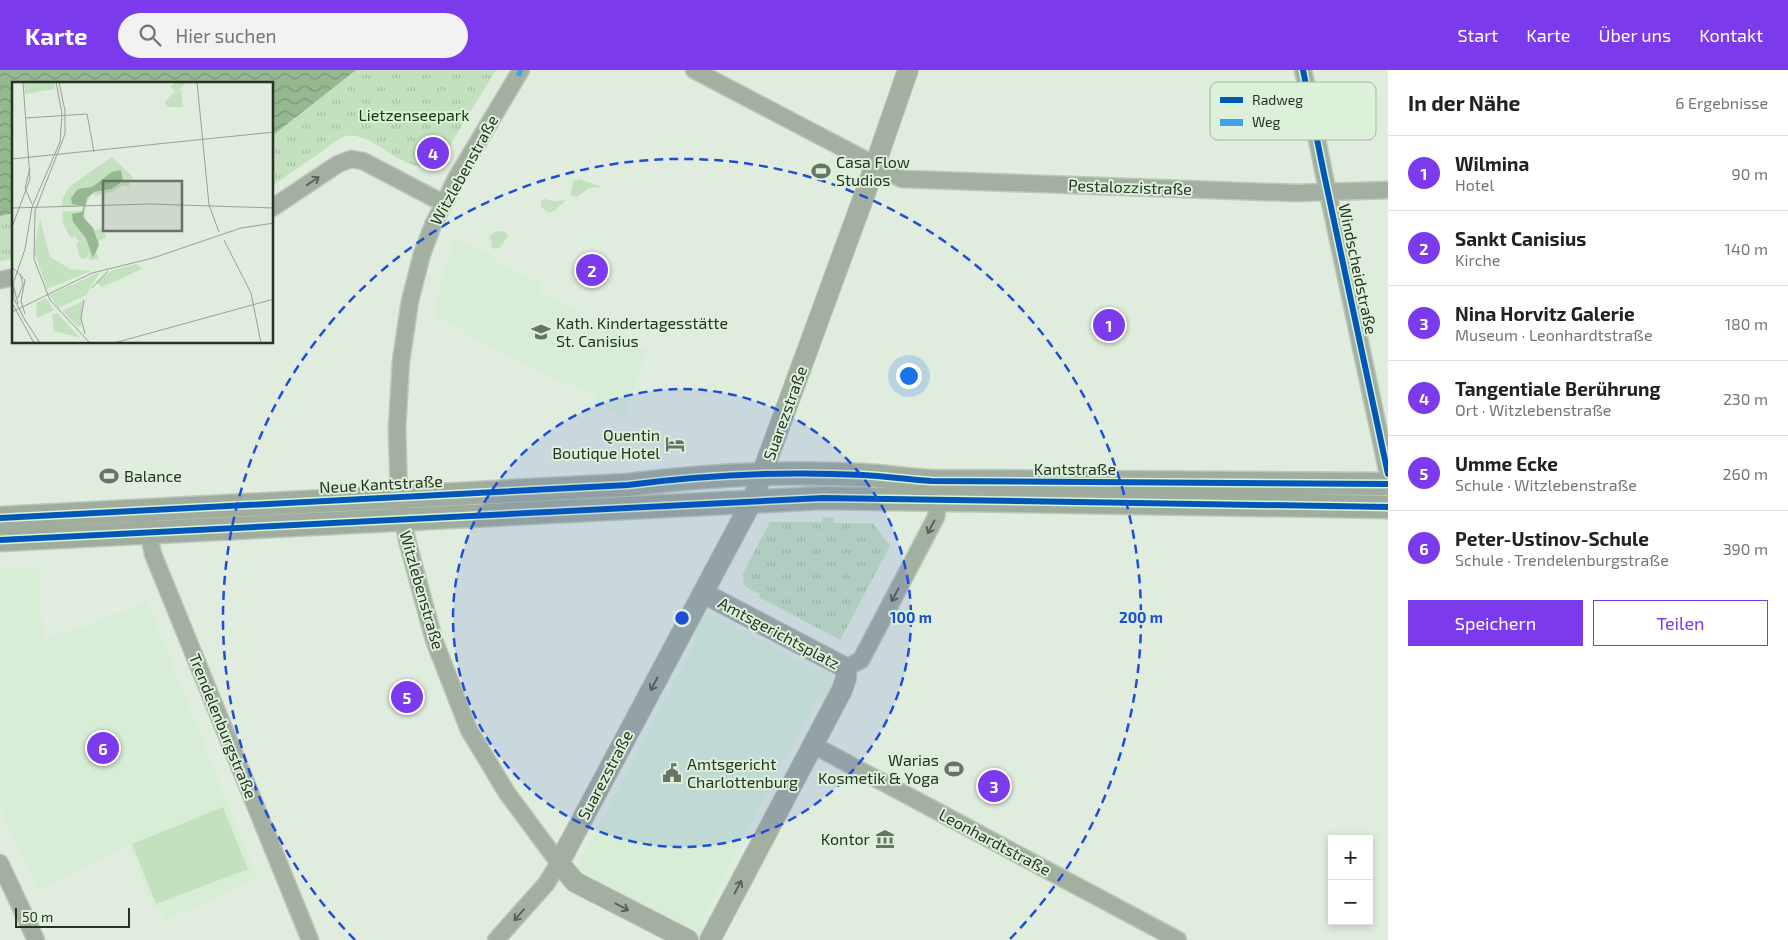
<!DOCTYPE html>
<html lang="de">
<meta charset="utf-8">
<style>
:root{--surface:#fff;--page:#f2f2f2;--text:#222;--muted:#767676;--line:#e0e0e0;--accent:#7c3aed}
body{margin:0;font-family:"Exo 2",sans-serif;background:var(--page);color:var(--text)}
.controls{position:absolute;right:15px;bottom:15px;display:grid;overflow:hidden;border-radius:0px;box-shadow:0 2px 8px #0003}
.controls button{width:45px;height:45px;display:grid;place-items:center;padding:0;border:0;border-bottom:1px solid var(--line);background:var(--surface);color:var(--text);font:25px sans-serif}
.scale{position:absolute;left:15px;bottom:12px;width:115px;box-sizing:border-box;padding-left:5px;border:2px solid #293127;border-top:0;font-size:14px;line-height:18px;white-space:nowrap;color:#293127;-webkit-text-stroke:4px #dbf2d8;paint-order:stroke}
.you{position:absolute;left:908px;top:305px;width:18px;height:18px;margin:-12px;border:4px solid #fff;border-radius:50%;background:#1a73e8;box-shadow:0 0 0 8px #1a73e833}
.badge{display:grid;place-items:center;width:32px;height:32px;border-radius:50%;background:var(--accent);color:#fff;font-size:16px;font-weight:700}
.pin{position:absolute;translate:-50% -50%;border:2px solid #fff;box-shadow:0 1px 5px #0006}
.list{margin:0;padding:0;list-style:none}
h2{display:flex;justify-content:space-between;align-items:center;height:65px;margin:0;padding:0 20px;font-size:21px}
h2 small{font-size:16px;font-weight:400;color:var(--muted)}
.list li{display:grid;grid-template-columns:32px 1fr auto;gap:15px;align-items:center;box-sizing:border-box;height:75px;padding:0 20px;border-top:1px solid var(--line)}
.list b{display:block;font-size:19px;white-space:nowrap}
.list p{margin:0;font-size:16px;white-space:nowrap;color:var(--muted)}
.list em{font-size:16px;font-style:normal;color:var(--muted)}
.actions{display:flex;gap:10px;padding:15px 20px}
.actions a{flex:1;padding:11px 0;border:1px solid var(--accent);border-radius:0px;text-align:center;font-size:18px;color:var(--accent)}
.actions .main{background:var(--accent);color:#fff}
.icon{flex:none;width:28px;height:28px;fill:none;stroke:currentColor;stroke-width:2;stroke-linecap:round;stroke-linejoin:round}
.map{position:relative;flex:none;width:1388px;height:870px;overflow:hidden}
header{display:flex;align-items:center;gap:30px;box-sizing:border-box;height:70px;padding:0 25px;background:var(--accent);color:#fff}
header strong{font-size:24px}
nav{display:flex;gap:28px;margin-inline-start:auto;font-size:18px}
.search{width:350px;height:45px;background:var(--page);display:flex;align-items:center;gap:12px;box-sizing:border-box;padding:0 18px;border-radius:28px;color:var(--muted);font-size:19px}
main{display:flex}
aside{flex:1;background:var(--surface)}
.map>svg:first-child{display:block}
</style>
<header>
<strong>Karte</strong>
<div class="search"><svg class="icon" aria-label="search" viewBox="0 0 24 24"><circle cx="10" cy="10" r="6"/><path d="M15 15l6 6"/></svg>Hier suchen</div>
<nav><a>Start</a><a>Karte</a><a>Über uns</a><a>Kontakt</a></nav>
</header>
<main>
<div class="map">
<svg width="1388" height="870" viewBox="0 0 1388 870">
<defs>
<pattern id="park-tufts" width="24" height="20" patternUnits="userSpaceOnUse" patternTransform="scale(1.25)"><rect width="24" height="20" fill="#c3e0bf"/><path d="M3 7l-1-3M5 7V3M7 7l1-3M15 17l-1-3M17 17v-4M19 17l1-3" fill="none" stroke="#a8c1a4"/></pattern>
<pattern id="water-waves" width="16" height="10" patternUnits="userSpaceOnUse" patternTransform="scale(1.25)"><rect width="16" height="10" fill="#95b891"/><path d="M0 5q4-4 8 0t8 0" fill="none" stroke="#7a9676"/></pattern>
</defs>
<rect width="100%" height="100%" fill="#e0ecde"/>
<!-- built -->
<path fill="#d8edd5" d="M455,168L541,214L538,221L647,279L624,347L593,331L596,326L573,315L572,311L565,312L566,316L434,246L444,203Z
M38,496L43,570L79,557L80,559L147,531L257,808L165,851L158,836L154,837L129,775L38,819L0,738V498Z
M702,544L716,546L816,600L819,595L826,598L833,606L834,612V619L828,633L818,629L795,670L701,849L707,859L703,865L698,867L692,866L581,804L579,793L696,571L693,555Z"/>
<!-- grass -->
<path fill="#c3e0bf" d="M579,109L603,117L589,118L577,127L572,126L571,123L573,111Z
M544,129L554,131L566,130L554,141L549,143L541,137V131Z
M495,161L506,162L508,166L500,178L494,179L491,175L492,172L489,167Z
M223,737L248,799L156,834L132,774Z"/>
<!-- park -->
<path fill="url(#park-tufts)" d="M0,0H496L439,93C406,110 376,61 347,66C338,68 330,75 324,80C307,92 290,103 273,115L272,14H14V189L0,191Z
M823,447L834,448V453H873L890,476L840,570L759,527L760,524C752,520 739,517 744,506L742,505L770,452H822Z"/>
<!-- water -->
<path fill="url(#water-waves)" d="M0,0H356L273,65L272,14H14V143L0,146Z"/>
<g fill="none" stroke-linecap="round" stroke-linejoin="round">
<!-- minor casing -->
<g stroke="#bcc6ba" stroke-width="19">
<path id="minor" d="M694,0L902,109L1296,123L1388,120
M1303,0L1324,104L1388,404
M272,138L338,94L351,89L363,91L443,133
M0,210L14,207
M146,452L153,484L310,870
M846,598L861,590L936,447L939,430
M813,675L1178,870
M0,793L36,870
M496,870L546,814L559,793L507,723L469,660L434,570L407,470L399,427L397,358L401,291L410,231L422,184L433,155L457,107L521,0"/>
</g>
<!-- tertiary casing -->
<g stroke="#bcc6ba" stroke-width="22">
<path id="tertiary" d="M703,523L846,598V608L842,620L710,870
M688,870L575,812L559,793L752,431L867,118L908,0"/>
</g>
<!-- secondary casing -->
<g stroke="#bcc6ba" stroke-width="25">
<path id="secondary" d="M0,448L628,415C705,405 785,401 863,405C886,406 909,410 931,411L1388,414
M0,470L823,428L1388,437"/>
</g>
<!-- minor -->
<use href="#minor" stroke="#a3afa1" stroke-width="16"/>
<!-- tertiary -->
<use href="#tertiary" stroke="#a3afa1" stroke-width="20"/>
<!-- secondary -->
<use href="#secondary" stroke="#a0ad9e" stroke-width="22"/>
<!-- quiet -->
<path stroke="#3ea3eb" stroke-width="5" stroke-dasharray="10 5" stroke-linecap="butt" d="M518,6L521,0"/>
<!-- cycleway casing -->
<g stroke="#dbf2d8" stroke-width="9">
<path id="cycleway" d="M1303,0L1324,104L1388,404
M0,448L628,415C705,405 785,401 863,405C886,406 909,410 931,411L1388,414
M0,470L823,428L1388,437"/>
</g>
<!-- cycleway -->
<use href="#cycleway" stroke="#0057b8" stroke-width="6"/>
</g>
<!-- one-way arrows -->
<defs><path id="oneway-shaft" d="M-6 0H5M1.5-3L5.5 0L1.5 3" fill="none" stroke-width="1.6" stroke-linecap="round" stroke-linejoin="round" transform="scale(1.25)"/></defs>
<g stroke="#5a6358">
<use href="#oneway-shaft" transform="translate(313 111) rotate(-34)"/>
<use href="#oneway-shaft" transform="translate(931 457) rotate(118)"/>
<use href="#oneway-shaft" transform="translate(895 525) rotate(118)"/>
<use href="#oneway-shaft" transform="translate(654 614) rotate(118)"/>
<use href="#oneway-shaft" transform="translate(738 817) rotate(-62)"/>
<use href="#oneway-shaft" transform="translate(622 837) rotate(28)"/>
<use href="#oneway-shaft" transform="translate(519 845) rotate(131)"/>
</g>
<!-- distance rings -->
<circle cx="682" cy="548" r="229" fill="#1d4ed8" fill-opacity=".12"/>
<g fill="none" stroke="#1d4ed8" stroke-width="2.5" stroke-dasharray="9 6">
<circle cx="682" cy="548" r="229"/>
<path d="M355 870A459 459 0 1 1 1009 870"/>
</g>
<!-- icons -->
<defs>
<g id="stadium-bare" transform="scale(1.5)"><path d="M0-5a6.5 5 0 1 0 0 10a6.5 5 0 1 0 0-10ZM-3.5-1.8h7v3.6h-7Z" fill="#697267" stroke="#dbf2d8" stroke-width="2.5" paint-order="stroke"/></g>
<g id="school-bare" transform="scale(1.5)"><path d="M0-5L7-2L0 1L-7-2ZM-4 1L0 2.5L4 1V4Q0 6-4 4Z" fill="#697267" stroke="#dbf2d8" stroke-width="2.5" paint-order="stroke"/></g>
<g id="hotel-bare" transform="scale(1.5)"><path d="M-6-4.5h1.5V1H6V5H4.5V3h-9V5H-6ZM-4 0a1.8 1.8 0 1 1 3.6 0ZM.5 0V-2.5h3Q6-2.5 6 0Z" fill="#697267" stroke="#dbf2d8" stroke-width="2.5" paint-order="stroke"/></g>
<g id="civic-bare" transform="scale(1.5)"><path d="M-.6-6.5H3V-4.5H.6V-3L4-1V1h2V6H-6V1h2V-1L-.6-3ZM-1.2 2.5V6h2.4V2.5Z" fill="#697267" stroke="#dbf2d8" stroke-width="2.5" paint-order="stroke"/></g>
<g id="museum-bare" transform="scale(1.5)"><path d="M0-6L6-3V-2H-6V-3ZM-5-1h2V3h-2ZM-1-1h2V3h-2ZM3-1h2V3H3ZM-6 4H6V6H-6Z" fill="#697267" stroke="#dbf2d8" stroke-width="2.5" paint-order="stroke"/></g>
</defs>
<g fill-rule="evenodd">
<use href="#stadium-bare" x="821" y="101"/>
<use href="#school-bare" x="541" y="262"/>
<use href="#hotel-bare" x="675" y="374"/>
<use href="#stadium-bare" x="109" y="406"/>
<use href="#stadium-bare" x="954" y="699"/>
<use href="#civic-bare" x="672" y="703"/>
<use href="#museum-bare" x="885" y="769"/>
</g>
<g text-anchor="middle" stroke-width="4" stroke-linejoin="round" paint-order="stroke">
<!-- park labels -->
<g font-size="16" fill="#0d3c09" stroke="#dbf2d8">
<text x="414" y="51">Lietzenseepark</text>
</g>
<!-- poi labels -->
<g font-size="16" fill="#293127" stroke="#dbf2d8" text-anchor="start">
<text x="836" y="98">Casa Flow<tspan x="836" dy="18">Studios</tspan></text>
<text x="556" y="259">Kath. Kindertagesstätte<tspan x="556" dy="18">St. Canisius</tspan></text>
<text x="660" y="371" text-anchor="end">Quentin<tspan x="660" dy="18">Boutique Hotel</tspan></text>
<text x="124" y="412">Balance</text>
<text x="939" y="696" text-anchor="end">Warias<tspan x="939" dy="18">Kosmetik &amp; Yoga</tspan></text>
<text x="687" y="700">Amtsgericht<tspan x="687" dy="18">Charlottenburg</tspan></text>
<text x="870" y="775" text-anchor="end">Kontor</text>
</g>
<!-- street labels -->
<g font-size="16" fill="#293127" stroke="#dbf2d8">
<text transform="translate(464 100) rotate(-61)" y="6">Witzlebenstraße</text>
<text transform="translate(1130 117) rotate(2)" y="6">Pestalozzistraße</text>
<text transform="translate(1358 199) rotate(78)" y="6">Windscheidstraße</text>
<text transform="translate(785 343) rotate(-70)" y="6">Suarezstraße</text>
<text x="1075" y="405">Kantstraße</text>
<text transform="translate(381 414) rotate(-3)" y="6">Neue Kantstraße</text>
<text transform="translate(422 520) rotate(74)" y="6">Witzlebenstraße</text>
<text transform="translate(779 563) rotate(28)" y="6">Amtsgerichtsplatz</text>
<text transform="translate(223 656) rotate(68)" y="6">Trendelenburgstraße</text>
<text transform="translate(605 705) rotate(-62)" y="6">Suarezstraße</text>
<text transform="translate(995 772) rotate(28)" y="6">Leonhardtstraße</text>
</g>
</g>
<!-- overview -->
<g transform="translate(12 12)">
<rect width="261" height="261" fill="#e0ecde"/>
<path d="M169,8L171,25H155L161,13ZM34,216L42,228L25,236L24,221Z" fill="#c3e0bf"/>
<path d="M125,182L130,187L90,205L84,200L101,188ZM59,203L78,206L75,210L56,211L43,217L41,212Z" fill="#c3e0bf"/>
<path d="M12,0H42L43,7L13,12ZM45,231L68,256L42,249L40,233Z" fill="#c3e0bf"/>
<path d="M163,0H175L161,13L155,25L153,20L163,9L158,5ZM100,75L121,95L116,105L111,103L100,110L83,114L80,111L73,124L50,125V117L58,104ZM72,128L74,139L82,148L91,146L94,155L87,159L84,170L87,177L77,178V171L74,177L68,176L64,162L67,159L62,154L60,156L63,161L57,153L51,141L50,130Z" fill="#c3e0bf"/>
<path d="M28,137L38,175L58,187L79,189L35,207L22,169ZM88,190L74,213L46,226L38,213ZM59,203L77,206L75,210L56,211L43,217L41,212L54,205L60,208ZM71,219L69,244L66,245L50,229Z" fill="#c3e0bf" fill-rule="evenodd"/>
<path d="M109,88L111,99L99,107L82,110L75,116L71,135L81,146L87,163L81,176L74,156L61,140L60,132L70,130L72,124L60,122L59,116L66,107L80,105L100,90Z" fill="#95b891"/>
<path fill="none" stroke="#97a195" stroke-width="1" d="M47,0L53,29V52L23,129L22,177L38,218L78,261M185,0L197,123L207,150M13,36L75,32L82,70M0,77L262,50M18,86L13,106L20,122M0,126L137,122L262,126M0,145L18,97L11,0M212,158L239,211L249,261M0,185L13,198L9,219L13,232M0,198L6,222M80,206L96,189M6,216L11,202L8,192M72,218L69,236L73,252M0,221L22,261M0,230L80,191L141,176L229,146L262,141M13,238L28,261M14,240L2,217L1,202L13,167L20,125L48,60L50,32L44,0M102,261L262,217"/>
<path fill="#697267" fill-opacity="0.15" stroke="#697267" stroke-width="2.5" d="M91,99H170V149H91Z"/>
<rect width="261" height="261" fill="none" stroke="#293127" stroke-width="2.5"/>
</g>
<!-- legend -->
<rect x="1210" y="12" width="166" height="58" rx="8" fill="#dbf2d8" stroke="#a6b8a3" stroke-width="1"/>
<rect x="1220" y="27" width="23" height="6" fill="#0057b8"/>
<rect x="1220" y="49" width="23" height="7" fill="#3ea3eb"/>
<g font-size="14" fill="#293127">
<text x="1252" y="35">Radweg</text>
<text x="1252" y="57">Weg</text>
</g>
<circle cx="682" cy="548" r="8" fill="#1d4ed8" stroke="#dbf2d8" stroke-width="2.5"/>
<g font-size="15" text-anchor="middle" font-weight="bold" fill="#1d4ed8" stroke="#dbf2d8" stroke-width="4" stroke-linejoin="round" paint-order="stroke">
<text x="911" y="553">100 m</text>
<text x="1141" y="553">200 m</text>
</g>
</svg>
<div class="controls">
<button>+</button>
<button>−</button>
</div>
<div class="scale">50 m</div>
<div class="you"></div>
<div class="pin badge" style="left:1109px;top:255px">1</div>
<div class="pin badge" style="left:592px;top:200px">2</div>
<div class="pin badge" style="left:994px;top:716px">3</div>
<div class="pin badge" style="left:433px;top:83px">4</div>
<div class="pin badge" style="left:407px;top:627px">5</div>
<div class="pin badge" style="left:103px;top:678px">6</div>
</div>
<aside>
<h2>In der Nähe<small>6 Ergebnisse</small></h2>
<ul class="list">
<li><span class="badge">1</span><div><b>Wilmina</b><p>Hotel</p></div><em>90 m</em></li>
<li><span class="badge">2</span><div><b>Sankt Canisius</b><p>Kirche</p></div><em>140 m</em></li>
<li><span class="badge">3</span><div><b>Nina Horvitz Galerie</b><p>Museum · Leonhardtstraße</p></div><em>180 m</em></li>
<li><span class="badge">4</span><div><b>Tangentiale Berührung</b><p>Ort · Witzlebenstraße</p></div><em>230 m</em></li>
<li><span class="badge">5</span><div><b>Umme Ecke</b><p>Schule · Witzlebenstraße</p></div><em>260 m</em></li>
<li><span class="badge">6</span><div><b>Peter-Ustinov-Schule</b><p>Schule · Trendelenburgstraße</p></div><em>390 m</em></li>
</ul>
<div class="actions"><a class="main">Speichern</a><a>Teilen</a></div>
</aside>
</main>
